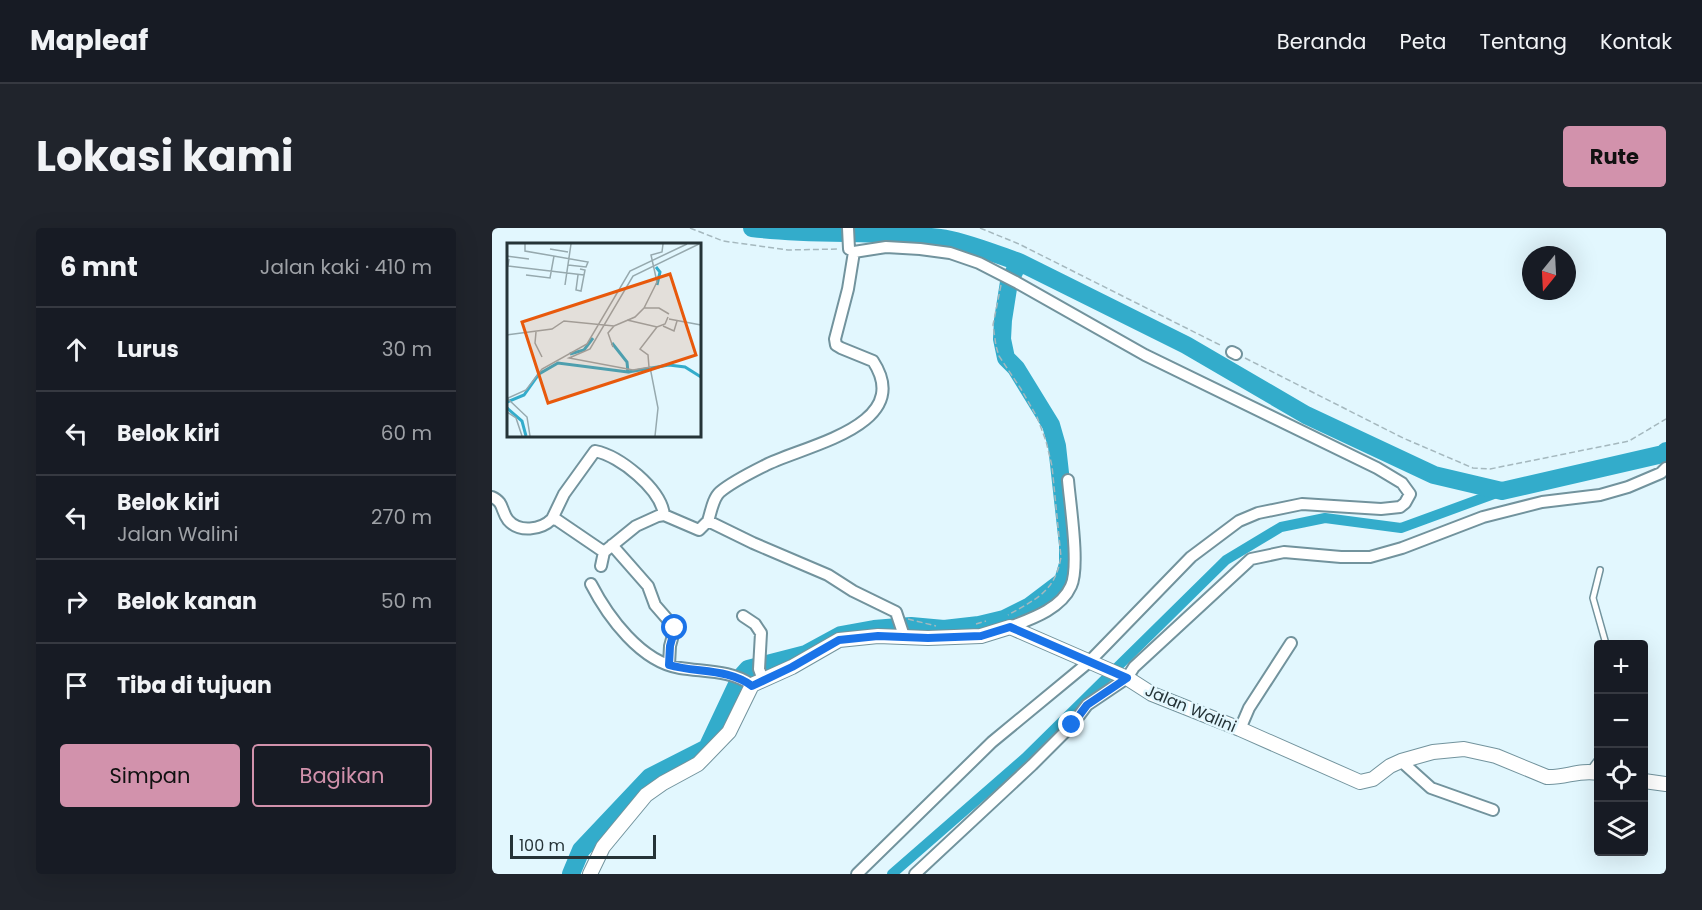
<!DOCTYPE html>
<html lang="id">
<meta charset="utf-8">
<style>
:root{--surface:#171b24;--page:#20242c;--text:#f1f3f6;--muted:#9ea1a6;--line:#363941;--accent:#d292ac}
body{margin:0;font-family:Poppins,sans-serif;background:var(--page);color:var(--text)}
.controls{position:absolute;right:18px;bottom:18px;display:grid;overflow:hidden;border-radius:6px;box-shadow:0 6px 24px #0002}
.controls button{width:54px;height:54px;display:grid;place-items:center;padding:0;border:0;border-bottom:2px solid var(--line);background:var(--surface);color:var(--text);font:30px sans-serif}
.compass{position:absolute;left:1030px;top:18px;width:54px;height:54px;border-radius:50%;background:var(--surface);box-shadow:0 6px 24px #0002;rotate:198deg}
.scale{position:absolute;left:18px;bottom:15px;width:146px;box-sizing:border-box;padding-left:6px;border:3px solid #253337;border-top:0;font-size:16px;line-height:21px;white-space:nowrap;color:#253337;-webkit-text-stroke:4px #e2f7fe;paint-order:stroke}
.stop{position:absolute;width:18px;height:18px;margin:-14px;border:4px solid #1a73e8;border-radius:50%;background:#fff}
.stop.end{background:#1a73e8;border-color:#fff;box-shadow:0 2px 6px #0008}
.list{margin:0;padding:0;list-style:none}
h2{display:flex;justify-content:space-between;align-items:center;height:78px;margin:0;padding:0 24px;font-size:26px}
h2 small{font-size:20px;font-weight:400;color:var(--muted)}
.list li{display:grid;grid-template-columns:39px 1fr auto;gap:18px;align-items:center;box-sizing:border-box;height:84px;padding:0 24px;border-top:2px solid var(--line)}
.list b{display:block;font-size:22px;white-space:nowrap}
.list p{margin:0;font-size:20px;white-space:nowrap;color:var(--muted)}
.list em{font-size:20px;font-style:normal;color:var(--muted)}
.actions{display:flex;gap:12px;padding:18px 24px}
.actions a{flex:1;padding:14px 0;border:2px solid var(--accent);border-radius:6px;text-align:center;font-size:21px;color:var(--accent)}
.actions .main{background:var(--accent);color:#111}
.icon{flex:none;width:33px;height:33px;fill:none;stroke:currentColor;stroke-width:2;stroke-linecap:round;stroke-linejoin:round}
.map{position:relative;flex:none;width:1174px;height:646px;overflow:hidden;border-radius:6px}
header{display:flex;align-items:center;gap:36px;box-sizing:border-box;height:84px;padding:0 30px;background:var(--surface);border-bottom:2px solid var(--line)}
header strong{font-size:28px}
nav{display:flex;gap:33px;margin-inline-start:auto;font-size:21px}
.intro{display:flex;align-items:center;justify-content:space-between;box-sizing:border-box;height:144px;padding:0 36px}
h1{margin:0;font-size:42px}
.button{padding:15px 27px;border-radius:6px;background:var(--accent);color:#111;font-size:21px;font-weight:700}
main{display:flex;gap:36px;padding:0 36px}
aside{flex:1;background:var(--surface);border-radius:6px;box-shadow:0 6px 24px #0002}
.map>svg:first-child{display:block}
</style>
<header>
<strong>Mapleaf</strong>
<nav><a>Beranda</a><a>Peta</a><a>Tentang</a><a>Kontak</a></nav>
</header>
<div class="intro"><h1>Lokasi kami</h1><a class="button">Rute</a></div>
<main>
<aside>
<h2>6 mnt<small>Jalan kaki · 410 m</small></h2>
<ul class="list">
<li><svg class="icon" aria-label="ahead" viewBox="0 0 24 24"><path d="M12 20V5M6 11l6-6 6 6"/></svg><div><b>Lurus</b></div><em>30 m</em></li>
<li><svg class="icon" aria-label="left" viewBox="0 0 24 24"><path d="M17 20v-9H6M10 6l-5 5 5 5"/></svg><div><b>Belok kiri</b></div><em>60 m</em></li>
<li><svg class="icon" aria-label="left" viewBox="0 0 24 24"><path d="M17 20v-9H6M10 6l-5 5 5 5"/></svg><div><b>Belok kiri</b><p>Jalan Walini</p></div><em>270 m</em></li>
<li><svg class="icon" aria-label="right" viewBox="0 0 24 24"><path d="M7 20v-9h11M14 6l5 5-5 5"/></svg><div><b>Belok kanan</b></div><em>50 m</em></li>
<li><svg class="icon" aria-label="arrive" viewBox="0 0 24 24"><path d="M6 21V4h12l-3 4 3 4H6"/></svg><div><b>Tiba di tujuan</b></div></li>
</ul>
<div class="actions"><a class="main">Simpan</a><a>Bagikan</a></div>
</aside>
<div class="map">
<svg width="1174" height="646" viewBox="0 0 1174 646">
<rect width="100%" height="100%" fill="#e2f7fe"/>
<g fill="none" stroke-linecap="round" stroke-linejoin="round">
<!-- canal -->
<path stroke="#33accb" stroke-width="10" d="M400,646L533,530L734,332L789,299L833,290L909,300L1010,263"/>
<!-- river -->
<path stroke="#33accb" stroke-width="18" d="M260,0C322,8 385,2 448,10C472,13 503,26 527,34
M79,646L89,622L158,549L215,520L248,450L256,441L314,426L349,407L382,401L419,398L452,401L487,397L512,391L538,378L571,353L576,336V317L565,218L559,197L524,140L514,130L510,111L511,92L517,54L527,34L694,117L814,187L942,247L1010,263L1171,226L1174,223"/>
<!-- lane casing -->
<g stroke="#72939d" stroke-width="8">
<path id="lane" d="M1108,342L1101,370L1114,416
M1098,542L1106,531"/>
</g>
<!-- street casing -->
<g stroke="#72939d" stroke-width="14">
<path id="street" d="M356,0L357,21L362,24L394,19L428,21L458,25L487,35L524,54L653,127L885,240L910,255L918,266L913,275L908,279L889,281L810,276L766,285L747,293L699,329L597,434L500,514L365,646
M740,124L744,126
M0,269C12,274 9,283 16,292C27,305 49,302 60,291L65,292L112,324
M60,291L72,266L103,223C128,228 169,261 172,287
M216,293C219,284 221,270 228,264C240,254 258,245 272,238C309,218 424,199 381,133L349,120L344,117L343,111L356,61L362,24
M120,317L156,358L163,377L183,400L178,418L177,437
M109,338L112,324L144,298L166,288L172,287L207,302L216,293L261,315L336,347L361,363L404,384L412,408
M99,356C116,389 149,434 188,440C213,444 239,442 260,457
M251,388L263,396L269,405L267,441L271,452
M518,399C539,391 569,381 579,358C588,339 578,276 576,252
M748,501L757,480L799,415
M909,533L939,560L1001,582
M423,646L540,537L580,497L595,477L635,450L642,439L759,331L792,324L849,329H878L910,320L991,289L1050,274L1108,267L1136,259L1169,245L1174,240"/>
</g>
<!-- secondary casing -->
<g stroke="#72939d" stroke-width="16">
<path id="secondary" d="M1152,553L1174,556
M98,646L111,619L154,567L171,555L206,536L237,504L260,457L300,439L347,412L386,408L436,410L489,408L518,399L635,450L660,466L748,501L868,554L881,551L898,538L909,533L941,524L972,521L1004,528L1055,549C1073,550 1088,541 1106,545"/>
</g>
<!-- path -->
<path stroke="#a5b8be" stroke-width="1.5" stroke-dasharray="6 3" stroke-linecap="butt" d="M198,0L231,13L296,22L347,21
M488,0L527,16L730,118
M509,57L501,97L504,118L507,128L529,161L545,189L554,213L560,238L569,329C563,364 544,371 516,387
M753,130L911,210L981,240L998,241L1137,213L1174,191
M416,391L444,398
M484,396L494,393"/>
<!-- lane -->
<use href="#lane" stroke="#fff" stroke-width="5"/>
<!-- street -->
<use href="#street" stroke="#fff" stroke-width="10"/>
<!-- secondary -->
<use href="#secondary" stroke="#fff" stroke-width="14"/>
</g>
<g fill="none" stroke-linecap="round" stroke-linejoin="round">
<!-- route -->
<path stroke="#1a73e8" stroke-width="8" d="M183,400L178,418L177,437C204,445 236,440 260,458L300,439L347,412L386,408L436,410L489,408L518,399L635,450L595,477L580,497"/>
</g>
<g text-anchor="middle" stroke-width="5" stroke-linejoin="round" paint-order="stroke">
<!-- street labels -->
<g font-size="16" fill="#253337" stroke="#e2f7fe">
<text transform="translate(699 480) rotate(23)" y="6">Jalan Walini</text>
</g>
</g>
<!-- overview -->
<g transform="translate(15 15)">
<rect width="194" height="194" fill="#e2f7fe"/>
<path fill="none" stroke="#33accb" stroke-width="3" d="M149,24L153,29L150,42M63,111L77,107L86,95M121,129L162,122L178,124L194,134M0,159L17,152L32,131L51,120L121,129L120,119L105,100M0,165L15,178L19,193"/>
<path fill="none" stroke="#96a9ae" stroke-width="1.5" d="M18,1V8L81,19L79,24L61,22M43,6L61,9M0,13L22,16M2,16L1,23L77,32M19,32L43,35L47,13M71,32L69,47L74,48L78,27L73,26M58,42L64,1M137,65H152L162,71M162,76L194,82M120,77L150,84L158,81L161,74M156,83L167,88L170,78M29,89L28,100L35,114M0,92L45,86L57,78L107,83L128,74L137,65L150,39L144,12L155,9L156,1M106,104L101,90L107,83M142,124L141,112L133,106L150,84M0,155L20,174L23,193M1,155L19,147L35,126L80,101L123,28L180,1M0,169L9,175L15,193M148,193L151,165L143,124L126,127L62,115L83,106L126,33L192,1"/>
<path fill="#e8590c" fill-opacity="0.15" stroke="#e8590c" stroke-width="3" d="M163,31L189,112L41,160L15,79Z"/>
<rect width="194" height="194" fill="none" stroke="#253337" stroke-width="3"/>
</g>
</svg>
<div class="controls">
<button>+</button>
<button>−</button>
<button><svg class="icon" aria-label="locate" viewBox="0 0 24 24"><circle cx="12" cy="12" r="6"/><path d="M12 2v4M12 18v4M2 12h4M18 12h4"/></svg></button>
<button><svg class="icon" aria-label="layers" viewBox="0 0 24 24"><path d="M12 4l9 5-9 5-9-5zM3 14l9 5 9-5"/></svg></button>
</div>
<svg class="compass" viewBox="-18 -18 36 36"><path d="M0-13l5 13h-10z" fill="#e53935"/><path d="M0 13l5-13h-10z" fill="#9ea1a6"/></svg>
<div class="scale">100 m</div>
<div class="stop" style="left:183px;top:400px"></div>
<div class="stop end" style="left:580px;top:497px"></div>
</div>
</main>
